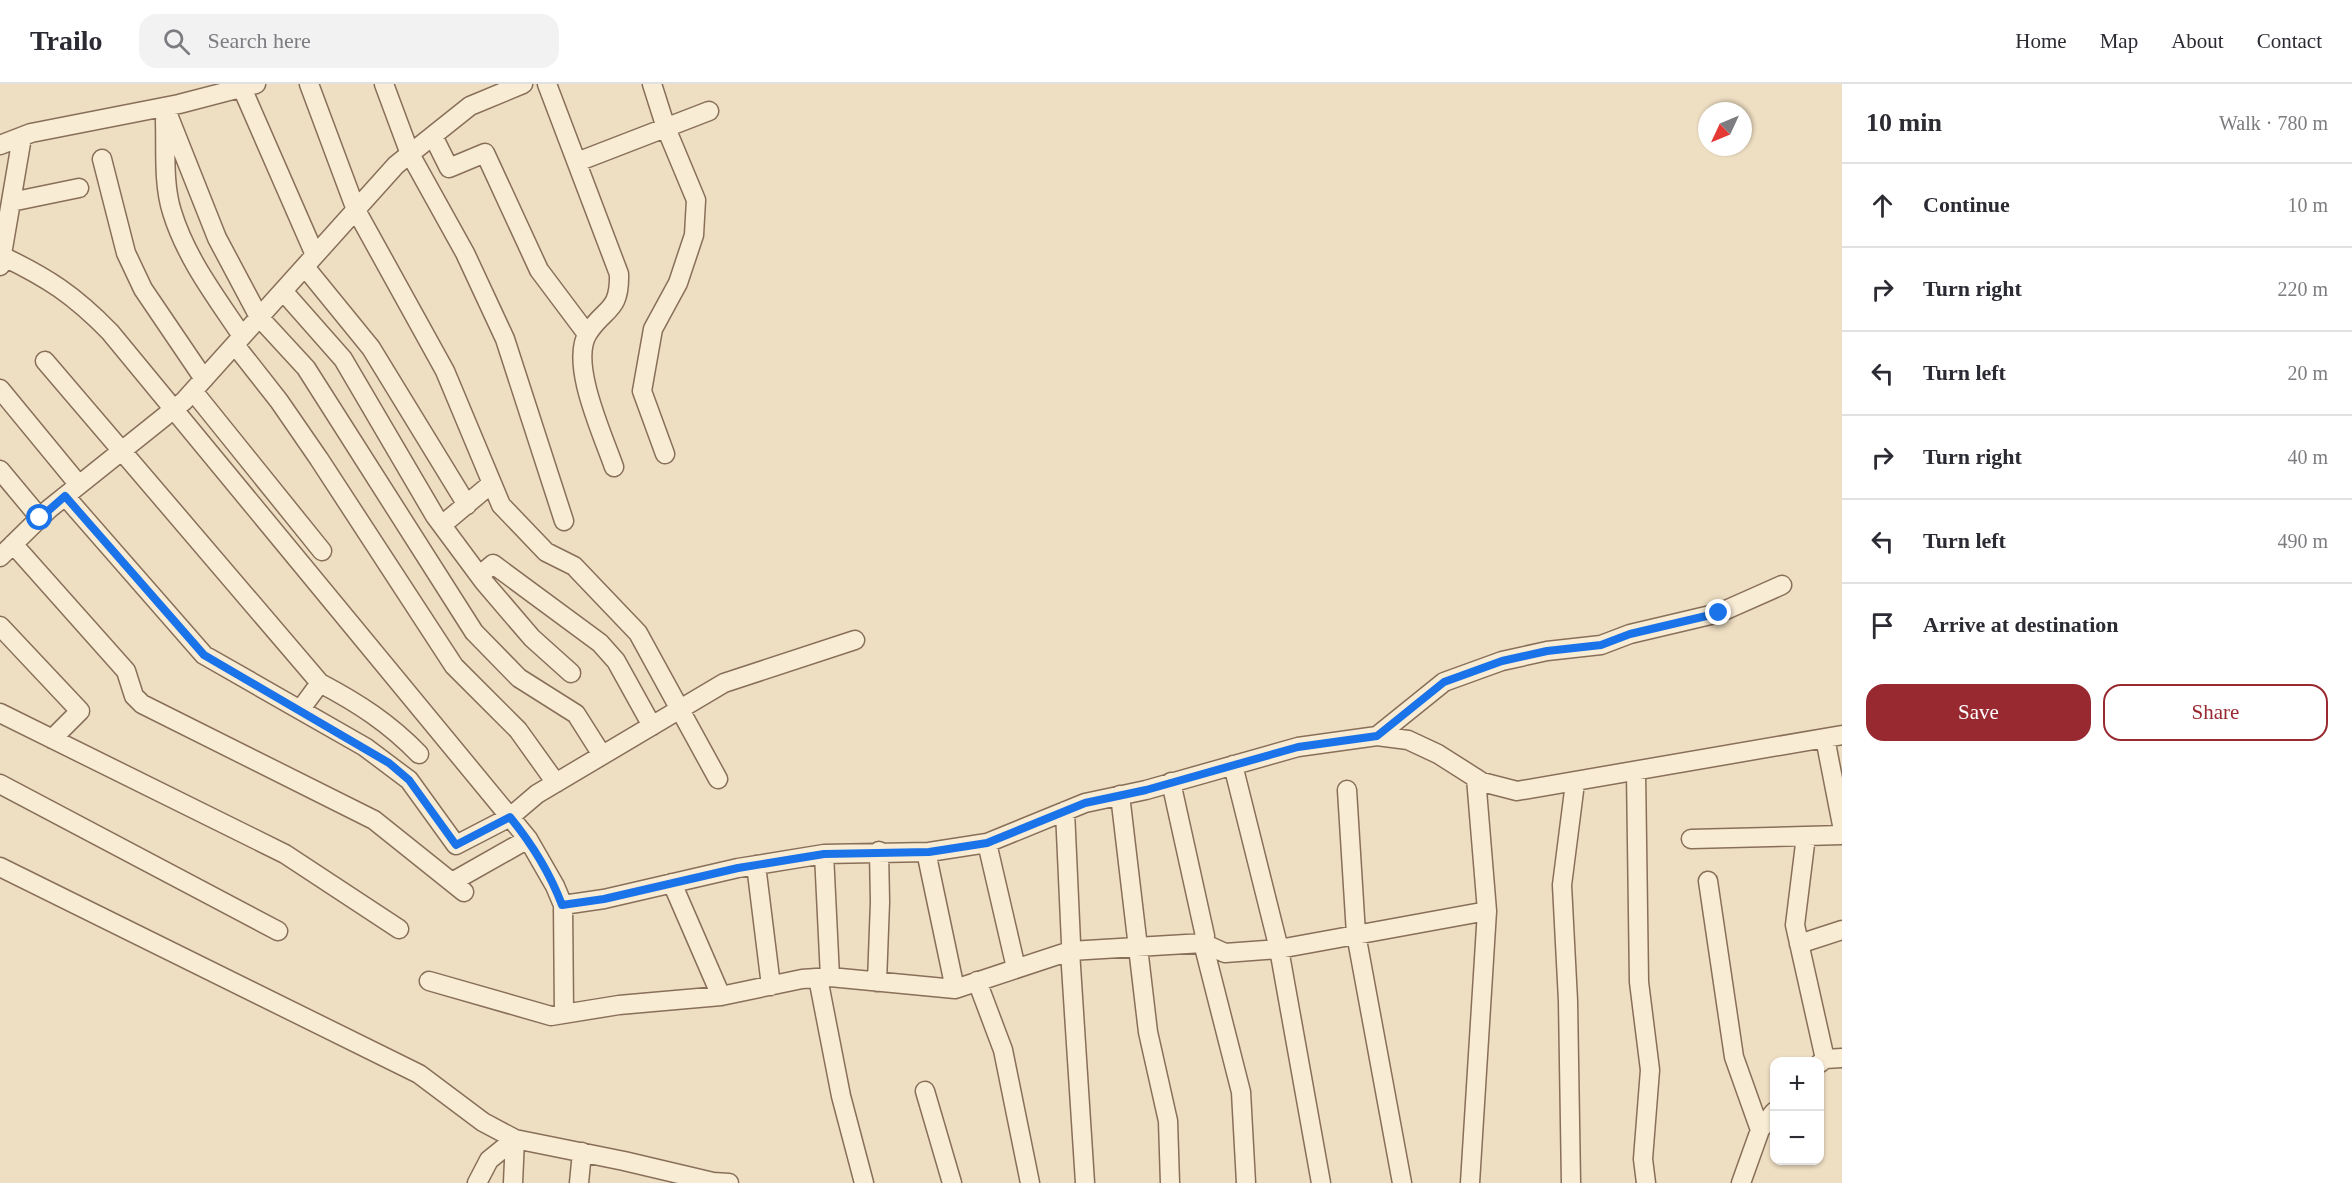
<!DOCTYPE html>
<meta charset="utf-8">
<style>
:root{--surface:#fff;--page:#f2f2f3;--text:#2b2b33;--muted:#7c7c81;--line:#e1e1e2;--accent:#982931}
body{margin:0;font-family:Georgia,serif;background:var(--page);color:var(--text)}
.controls{position:absolute;right:18px;bottom:18px;display:grid;overflow:hidden;border-radius:12px;box-shadow:0 2px 4px #0004}
.controls button{width:54px;height:54px;display:grid;place-items:center;padding:0;border:0;border-bottom:2px solid var(--line);background:var(--surface);color:var(--text);font:30px sans-serif}
.compass{position:absolute;left:1698px;top:18px;width:54px;height:54px;border-radius:50%;background:var(--surface);box-shadow:0 2px 4px #0004;rotate:226deg}
.stop{position:absolute;width:18px;height:18px;margin:-14px;border:4px solid #1a73e8;border-radius:50%;background:#fff}
.stop.end{background:#1a73e8;border-color:#fff;box-shadow:0 2px 6px #0008}
.list{margin:0;padding:0;list-style:none}
h2{display:flex;justify-content:space-between;align-items:center;height:78px;margin:0;padding:0 24px;font-size:26px}
h2 small{font-size:20px;font-weight:400;color:var(--muted)}
.list li{display:grid;grid-template-columns:39px 1fr auto;gap:18px;align-items:center;box-sizing:border-box;height:84px;padding:0 24px;border-top:2px solid var(--line)}
.list b{display:block;font-size:22px;white-space:nowrap}
.list em{font-size:20px;font-style:normal;color:var(--muted)}
.actions{display:flex;gap:12px;padding:18px 24px}
.actions a{flex:1;padding:14px 0;border:2px solid var(--accent);border-radius:18px;text-align:center;font-size:21px;color:var(--accent)}
.actions .main{background:var(--accent);color:#fff}
.icon{flex:none;width:33px;height:33px;fill:none;stroke:currentColor;stroke-width:2;stroke-linecap:round;stroke-linejoin:round}
.map{position:relative;flex:none;width:1842px;height:1099px;overflow:hidden}
header{display:flex;align-items:center;gap:36px;box-sizing:border-box;height:84px;padding:0 30px;background:var(--surface);border-bottom:2px solid var(--line)}
header strong{font-size:28px}
nav{display:flex;gap:33px;margin-inline-start:auto;font-size:21px}
.search{width:420px;height:54px;background:var(--page);display:flex;align-items:center;gap:15px;box-sizing:border-box;padding:0 21px;border-radius:18px;color:var(--muted);font-size:22px}
main{display:flex}
aside{flex:1;background:var(--surface)}
.map>svg:first-child{display:block}
</style>
<header>
<strong>Trailo</strong>
<div class="search"><svg class="icon" aria-label="search" viewBox="0 0 24 24"><circle cx="10" cy="10" r="6"/><path d="M15 15l6 6"/></svg>Search here</div>
<nav><a>Home</a><a>Map</a><a>About</a><a>Contact</a></nav>
</header>
<main>
<div class="map">
<svg width="1842" height="1099" viewBox="0 0 1842 1099">
<rect width="100%" height="100%" fill="#eedec2"/>
<g fill="none" stroke-linecap="round" stroke-linejoin="round">
<!-- minor casing -->
<g stroke="#886f59" stroke-width="21">
<path id="minor" d="M309,0L356,126L445,287L501,421L546,468L574,482L638,549L718,695
M384,0L410,70L465,169L505,255L564,437
M547,0L619,190C620,228 605,223 588,249C569,279 603,351 614,383
M652,0L666,44L696,116L694,151L678,199L653,245L642,307L665,370
M242,4L315,171
M165,23L217,154L259,233L306,284L474,548L519,594L576,630L602,671
M165,37C166,66 163,100 172,128C186,174 216,213 242,252
M433,52L449,84L485,69L539,186L587,250
M0,61L31,49L179,20L256,0
M102,75L126,169L143,205L204,295
M577,78L709,27
M11,118L79,104
M2,172C48,194 74,211 110,248L528,755L555,802L563,821L564,929
M0,182L22,53
M305,183L371,264L467,421
M283,207L343,275L435,432L484,498L532,554L571,589
M235,261L279,317L319,375L454,582L518,646L556,699
M45,277L320,599L300,626
M0,305L79,401
M193,307L322,467
M0,386L40,434
M65,412L204,571L365,663L409,696L456,761L510,733L537,710L724,599L855,556
M442,441L491,400
M13,460L126,587L134,612L142,620L374,736L464,808
M0,473L49,425L184,317L396,81L470,22L523,0
M480,491L493,480L600,559L616,577L652,642
M0,542L80,627L52,655
M320,599C358,619 389,639 419,670
M0,629L285,770L399,845
M1377,652L1444,598L1502,577L1547,567L1601,561L1630,550L1719,529L1782,501
M1825,654L1842,741
M1233,681L1279,865L1321,1099
M1636,688L1639,898L1650,986L1643,1075L1646,1099
M1171,698L1205,852
M0,700L278,847
M1347,706L1356,850L1402,1099
M1120,711L1148,948L1168,1037L1170,1099
M1065,727L1071,859
M1806,752L1795,841L1825,975
M1691,755L1842,751
M987,759L1016,884
M929,768L928,777L955,905
M824,770L830,893
M756,781L771,902
M0,783L419,990L483,1038L515,1055L624,1077L713,1098L729,1099
M1708,797L1734,973L1760,1046
M452,798L528,755
M672,799L721,912
M563,821L604,815L738,784L824,770L929,768L987,759L1085,719L1146,706L1298,663L1377,652L1408,656L1438,670L1482,698L1517,707L1842,651
M1203,859L1241,1008L1246,1099
M1799,860L1842,846
M1070,867L1085,1099
M818,894L841,1012L864,1099
M429,897L551,932L619,921L721,912L802,895L830,893L955,905L1070,867L1203,859L1225,869L1279,865L1487,827
M977,897L1003,966L1030,1099
M877,898L880,818L879,767
M1820,979L1825,975L1842,974
M925,1007L952,1099
M477,1099L489,1076L515,1055
M513,1099L515,1055
M579,1099L582,1068
M1470,1099L1487,827L1476,694
M1571,1099L1568,917L1562,801L1575,699
M1741,1099L1760,1046L1774,1028"/>
</g>
<!-- minor -->
<use href="#minor" stroke="#f9ecd5" stroke-width="18"/>
</g>
<g fill="none" stroke-linecap="round" stroke-linejoin="round">
<!-- route -->
<path stroke="#1a73e8" stroke-width="8" d="M40,434L65,412L204,571L389,679L409,696L456,761L510,733C532,760 550,789 562,821L604,815L738,784L824,770L929,768L987,759L1085,719L1146,706L1298,663L1377,652L1444,598L1502,577L1547,567L1601,561L1630,550L1719,529"/>
</g>
</svg>
<div class="controls">
<button>+</button>
<button>−</button>
</div>
<svg class="compass" viewBox="-18 -18 36 36"><path d="M0-13l5 13h-10z" fill="#e53935"/><path d="M0 13l5-13h-10z" fill="#7c7c81"/></svg>
<div class="stop" style="left:40px;top:434px"></div>
<div class="stop end" style="left:1719px;top:529px"></div>
</div>
<aside>
<h2>10 min<small>Walk · 780 m</small></h2>
<ul class="list">
<li><svg class="icon" aria-label="ahead" viewBox="0 0 24 24"><path d="M12 20V5M6 11l6-6 6 6"/></svg><div><b>Continue</b></div><em>10 m</em></li>
<li><svg class="icon" aria-label="right" viewBox="0 0 24 24"><path d="M7 20v-9h11M14 6l5 5-5 5"/></svg><div><b>Turn right</b></div><em>220 m</em></li>
<li><svg class="icon" aria-label="left" viewBox="0 0 24 24"><path d="M17 20v-9H6M10 6l-5 5 5 5"/></svg><div><b>Turn left</b></div><em>20 m</em></li>
<li><svg class="icon" aria-label="right" viewBox="0 0 24 24"><path d="M7 20v-9h11M14 6l5 5-5 5"/></svg><div><b>Turn right</b></div><em>40 m</em></li>
<li><svg class="icon" aria-label="left" viewBox="0 0 24 24"><path d="M17 20v-9H6M10 6l-5 5 5 5"/></svg><div><b>Turn left</b></div><em>490 m</em></li>
<li><svg class="icon" aria-label="arrive" viewBox="0 0 24 24"><path d="M6 21V4h12l-3 4 3 4H6"/></svg><div><b>Arrive at destination</b></div></li>
</ul>
<div class="actions"><a class="main">Save</a><a>Share</a></div>
</aside>
</main>
